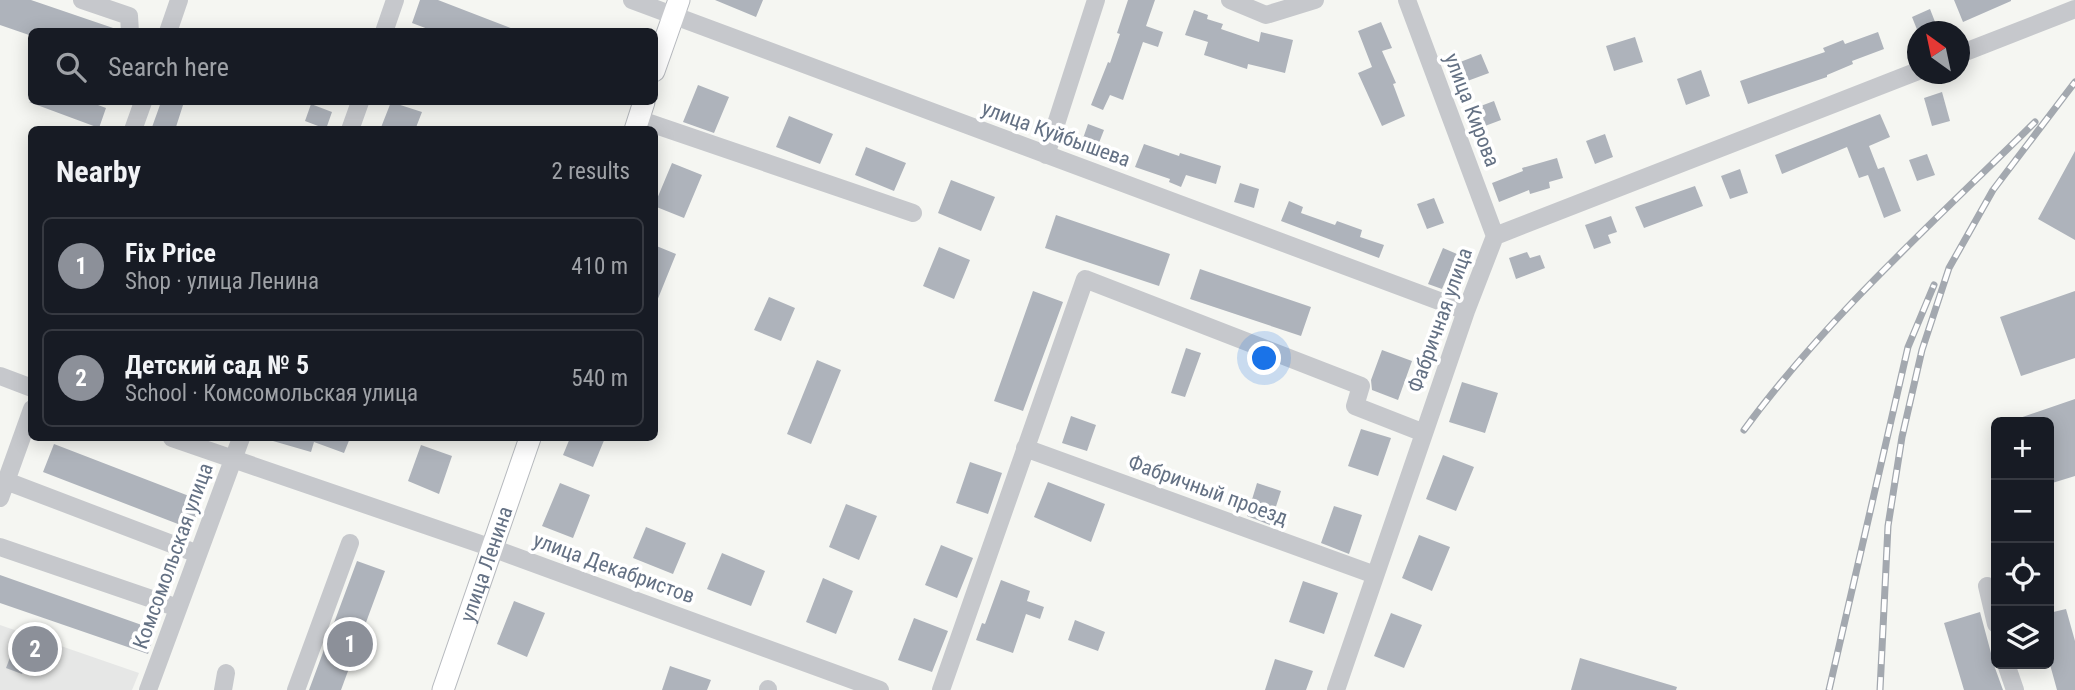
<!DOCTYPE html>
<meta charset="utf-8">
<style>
:root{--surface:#171b24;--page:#20242c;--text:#f1f3f6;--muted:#9ea1a6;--line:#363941;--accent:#8c9099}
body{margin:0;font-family:"Roboto Condensed",sans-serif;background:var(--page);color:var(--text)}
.controls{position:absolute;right:21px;bottom:21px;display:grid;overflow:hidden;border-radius:10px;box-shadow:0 4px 18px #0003}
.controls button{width:63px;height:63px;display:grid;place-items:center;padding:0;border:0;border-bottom:2px solid var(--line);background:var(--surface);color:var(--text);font:35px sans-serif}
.compass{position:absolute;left:1907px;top:21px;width:63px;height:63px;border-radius:50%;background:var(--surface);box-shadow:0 4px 18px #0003;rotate:327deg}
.you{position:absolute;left:1265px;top:359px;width:24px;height:24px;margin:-18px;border:5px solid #fff;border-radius:50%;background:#1a73e8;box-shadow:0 0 0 10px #1a73e833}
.badge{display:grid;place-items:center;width:46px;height:46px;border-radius:50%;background:var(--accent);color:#fff;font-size:23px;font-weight:700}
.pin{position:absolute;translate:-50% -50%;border:4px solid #fff;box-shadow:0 2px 7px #0006}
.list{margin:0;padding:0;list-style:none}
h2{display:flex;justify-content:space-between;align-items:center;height:91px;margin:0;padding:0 28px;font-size:30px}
h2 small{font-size:23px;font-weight:400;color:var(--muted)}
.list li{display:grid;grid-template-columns:46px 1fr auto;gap:21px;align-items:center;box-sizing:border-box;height:98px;margin:0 14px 14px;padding:0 14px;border:2px solid var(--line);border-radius:10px}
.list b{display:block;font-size:26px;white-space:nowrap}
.list p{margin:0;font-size:23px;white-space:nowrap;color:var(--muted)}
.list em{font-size:23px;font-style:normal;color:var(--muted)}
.icon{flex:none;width:38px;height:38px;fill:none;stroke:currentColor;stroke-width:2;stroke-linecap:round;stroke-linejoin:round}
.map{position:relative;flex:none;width:2075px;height:690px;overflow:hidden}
.search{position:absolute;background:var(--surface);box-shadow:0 4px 18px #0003;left:28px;top:28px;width:630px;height:77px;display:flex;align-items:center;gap:18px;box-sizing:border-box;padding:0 24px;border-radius:10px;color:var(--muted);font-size:26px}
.panel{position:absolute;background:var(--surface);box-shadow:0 4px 18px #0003;left:28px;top:126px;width:630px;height:315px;border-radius:10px}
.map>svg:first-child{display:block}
</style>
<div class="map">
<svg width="2075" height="690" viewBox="0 0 2075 690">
<rect width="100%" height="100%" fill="#f5f6f2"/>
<!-- built -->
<path fill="#e6e7e6" d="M0,625L139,673L132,690H0Z"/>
<!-- building -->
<path fill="#aeb3bb" d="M0,0H31L116,29V32H32V36L0,25Z
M420,0H438L521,32H436L412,23Z
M715,0H763L756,17Z
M1128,0H1155L1146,26L1163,32L1158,47L1143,42L1123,100L1110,95L1103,110L1091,105L1108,62L1110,63L1120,34L1117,33Z
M1954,0H2011V1L1963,22Z
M1930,9L1939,32H1918L1912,17Z
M1194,10L1208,15L1207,19L1223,24L1221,29L1259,42L1261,32L1293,40L1285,73L1248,64L1247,69L1204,55L1208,42L1185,35Z
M1381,22L1392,48L1382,51L1396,83L1393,84L1405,116L1382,126L1358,73L1372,67L1358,31Z
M1878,32L1884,49L1852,61L1853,64L1827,75V77L1748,104L1740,81L1825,52L1823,48L1843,40L1845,44Z
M1635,37L1643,62L1614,71L1606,46Z
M1481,54L1489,73L1462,83L1455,64Z
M1701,70L1710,96L1686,105L1677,79Z
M698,85L729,97L714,133L683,122Z
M1942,92L1950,121L1932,126L1924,98Z
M1494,101L1501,120L1477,129L1470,110Z
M29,102H90L106,108L99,128Z
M161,102H184L175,130H151Z
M391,102L422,112L415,130H380Z
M311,104L332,112L326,129L305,121Z
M1880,114L1890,137L1869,146L1878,169L1884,167L1901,211L1884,218L1868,175L1859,178L1847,147L1782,174L1775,155Z
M789,116L833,134L820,164L776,147Z
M1088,124L1104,130L1095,153L1080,147Z
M1605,134L1613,157L1595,164L1586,141Z
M1144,144L1179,156L1180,153L1221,166L1216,184L1186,175L1181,187L1169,182L1170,179L1135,167Z
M866,147L906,163L894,191L855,175Z
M2075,151V240L2038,219Z
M1927,154L1935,175L1917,181L1909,160Z
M1557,158L1563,178L1549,182L1550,188L1530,194L1529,190L1499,202L1492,183L1523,171L1522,168Z
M672,163L702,175L684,218L654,206Z
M1740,169L1748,193L1730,199L1721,176Z
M951,180L995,197L981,231L938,213Z
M1240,183L1259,189L1254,208L1234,202Z
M1695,186L1703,206L1644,228L1635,207Z
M1434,198L1444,223L1427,229L1417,204Z
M1289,201L1303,207L1301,213L1335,225L1337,221L1362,230L1360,237L1384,245L1379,258L1281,221Z
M1056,215L1170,254L1159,286L1045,248Z
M1611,216L1617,232L1608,235L1611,243L1594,249L1585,225Z
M654,245L676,254L655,306H654Z
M939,247L970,260L954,299L923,286Z
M1443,248L1457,254L1442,289L1428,284Z
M1527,252L1530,258L1540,255L1545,268L1516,279L1509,258Z
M1200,269L1311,307L1301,336L1190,299Z
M1033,291L1063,302L1023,411L994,401Z
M2075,291V358L2021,376L2000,317Z
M769,297L795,308L781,341L754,330Z
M1186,348L1201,353L1185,397L1171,393Z
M1382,350L1412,361L1398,400L1372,390L1371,380Z
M817,360L841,370L811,444L787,434Z
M1462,382L1498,393L1485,433L1449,422Z
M2075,399V476L2049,484V422H2014V420Z
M1071,416L1096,425L1087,451L1062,443Z
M1361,429L1391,438L1378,476L1348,466Z
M274,438H350L344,453L314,442L311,452L273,441Z
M570,438H605L593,467L563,455Z
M54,444L202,501L191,529L43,472Z
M421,445L452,456L439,494L408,481Z
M1443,455L1474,467L1456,511L1426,499Z
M970,462L1002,473L988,514L956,503Z
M1048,482L1105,504L1091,542L1034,517Z
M560,483L590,495L573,538L542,526Z
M1257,483L1281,491L1270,525L1247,516Z
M846,504L877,516L859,560L829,547Z
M1334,506L1362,515L1349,554L1321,543Z
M646,527L686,543L673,574L633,558Z
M1419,535L1450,547L1432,591L1402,578Z
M941,545L973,558L957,598L925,585Z
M722,553L765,571L751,606L707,589Z
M357,561L385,571L341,690H309Z
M0,575L156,630L148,654L0,603Z
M823,578L853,591L836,634L806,622Z
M1001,580L1030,591L1027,601L1044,607L1040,619L1026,614L1013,653L976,640L982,623L985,624Z
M1303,581L1338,593L1324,634L1289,622Z
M514,601L545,613L527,657L497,644Z
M2066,609L2075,641V690H2057L2049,661V613Z
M1980,612L1995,668L2003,690H1964L1944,623Z
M1391,613L1422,625L1404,668L1374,656Z
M914,618L948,631L932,672L898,660Z
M1075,620L1105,632L1098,651L1068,640Z
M14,647L30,654L22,674L6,668Z
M1580,658L1677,687L1676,690H1571Z
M1275,659L1313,671L1306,690H1265Z
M670,666L711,680L707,690H662Z"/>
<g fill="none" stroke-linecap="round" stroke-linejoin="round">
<!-- major casing -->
<g stroke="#b6b9be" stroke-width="23">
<g id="major">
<path d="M654,71L679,0"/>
<path d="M635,130L644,102"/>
<path id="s1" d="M443,690L530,438"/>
</g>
</g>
<!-- minor -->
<path stroke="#c6c8cc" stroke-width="18" d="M82,0L129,16L130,32
M632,0L1466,311
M1230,0L1266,15L1315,0
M1407,0L1495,236
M168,32L179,0
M384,32L395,0
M1960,54L2075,9
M638,119L913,213
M133,130L143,102
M350,130L360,102
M1046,155L1096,0
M0,376L32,388
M172,438L492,548L880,690
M1025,448L1375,575
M6,481L198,554
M0,498L32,409
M0,547L178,608
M1987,586L1996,624
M2006,664L2015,690
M148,690L241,438
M223,690L226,673
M296,690L350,543
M768,690V689
M941,690L1085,279L1361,386L1355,406L1424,433
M1336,690L1466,311L1495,236L1918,71"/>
<!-- major -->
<use href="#major" stroke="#fff" stroke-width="21"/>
<!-- rail casing -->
<g stroke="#a3a8af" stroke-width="7">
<path id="rail" d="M1744,430C1827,317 1936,220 2035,122
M1829,690L1908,347L1934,285
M1880,690L1888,526L1902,437L1922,350L1949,268L1993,190L2075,82"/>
</g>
<!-- rail -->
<use href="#rail" stroke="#fff" stroke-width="4.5" stroke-dasharray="13" stroke-linecap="butt"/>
</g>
<g text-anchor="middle" stroke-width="7" stroke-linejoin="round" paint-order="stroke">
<!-- street labels -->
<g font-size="21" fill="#647184" stroke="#fff">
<text transform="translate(1472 110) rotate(69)" y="7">улица Кирова</text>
<text transform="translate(1056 134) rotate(20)" y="7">улица Куйбышева</text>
<text transform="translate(1440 320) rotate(-70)" y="7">Фабричная улица</text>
<text transform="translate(1208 490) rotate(20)" y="7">Фабричный проезд</text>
<text transform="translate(173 556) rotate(-70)" y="7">Комсомольская улица</text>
<text dy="7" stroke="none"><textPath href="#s1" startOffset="133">улица Ленина</textPath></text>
<text transform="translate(614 568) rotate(20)" y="7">улица Декабристов</text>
</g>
</g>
</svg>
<div class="controls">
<button>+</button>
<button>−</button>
<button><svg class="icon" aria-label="locate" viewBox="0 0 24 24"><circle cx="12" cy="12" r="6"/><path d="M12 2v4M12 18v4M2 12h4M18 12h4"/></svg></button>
<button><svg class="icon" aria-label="layers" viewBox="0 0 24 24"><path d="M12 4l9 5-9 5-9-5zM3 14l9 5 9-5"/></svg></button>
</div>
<svg class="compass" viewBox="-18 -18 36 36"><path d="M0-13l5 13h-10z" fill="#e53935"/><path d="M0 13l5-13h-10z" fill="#9ea1a6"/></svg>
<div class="you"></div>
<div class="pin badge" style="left:350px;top:644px">1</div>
<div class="pin badge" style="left:35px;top:649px">2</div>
<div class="search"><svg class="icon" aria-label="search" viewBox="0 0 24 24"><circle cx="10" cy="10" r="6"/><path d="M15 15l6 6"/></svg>Search here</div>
<section class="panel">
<h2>Nearby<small>2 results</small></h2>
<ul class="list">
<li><span class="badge">1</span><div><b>Fix Price</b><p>Shop · улица Ленина</p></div><em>410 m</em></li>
<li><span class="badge">2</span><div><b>Детский сад № 5</b><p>School · Комсомольская улица</p></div><em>540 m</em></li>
</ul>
</section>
</div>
